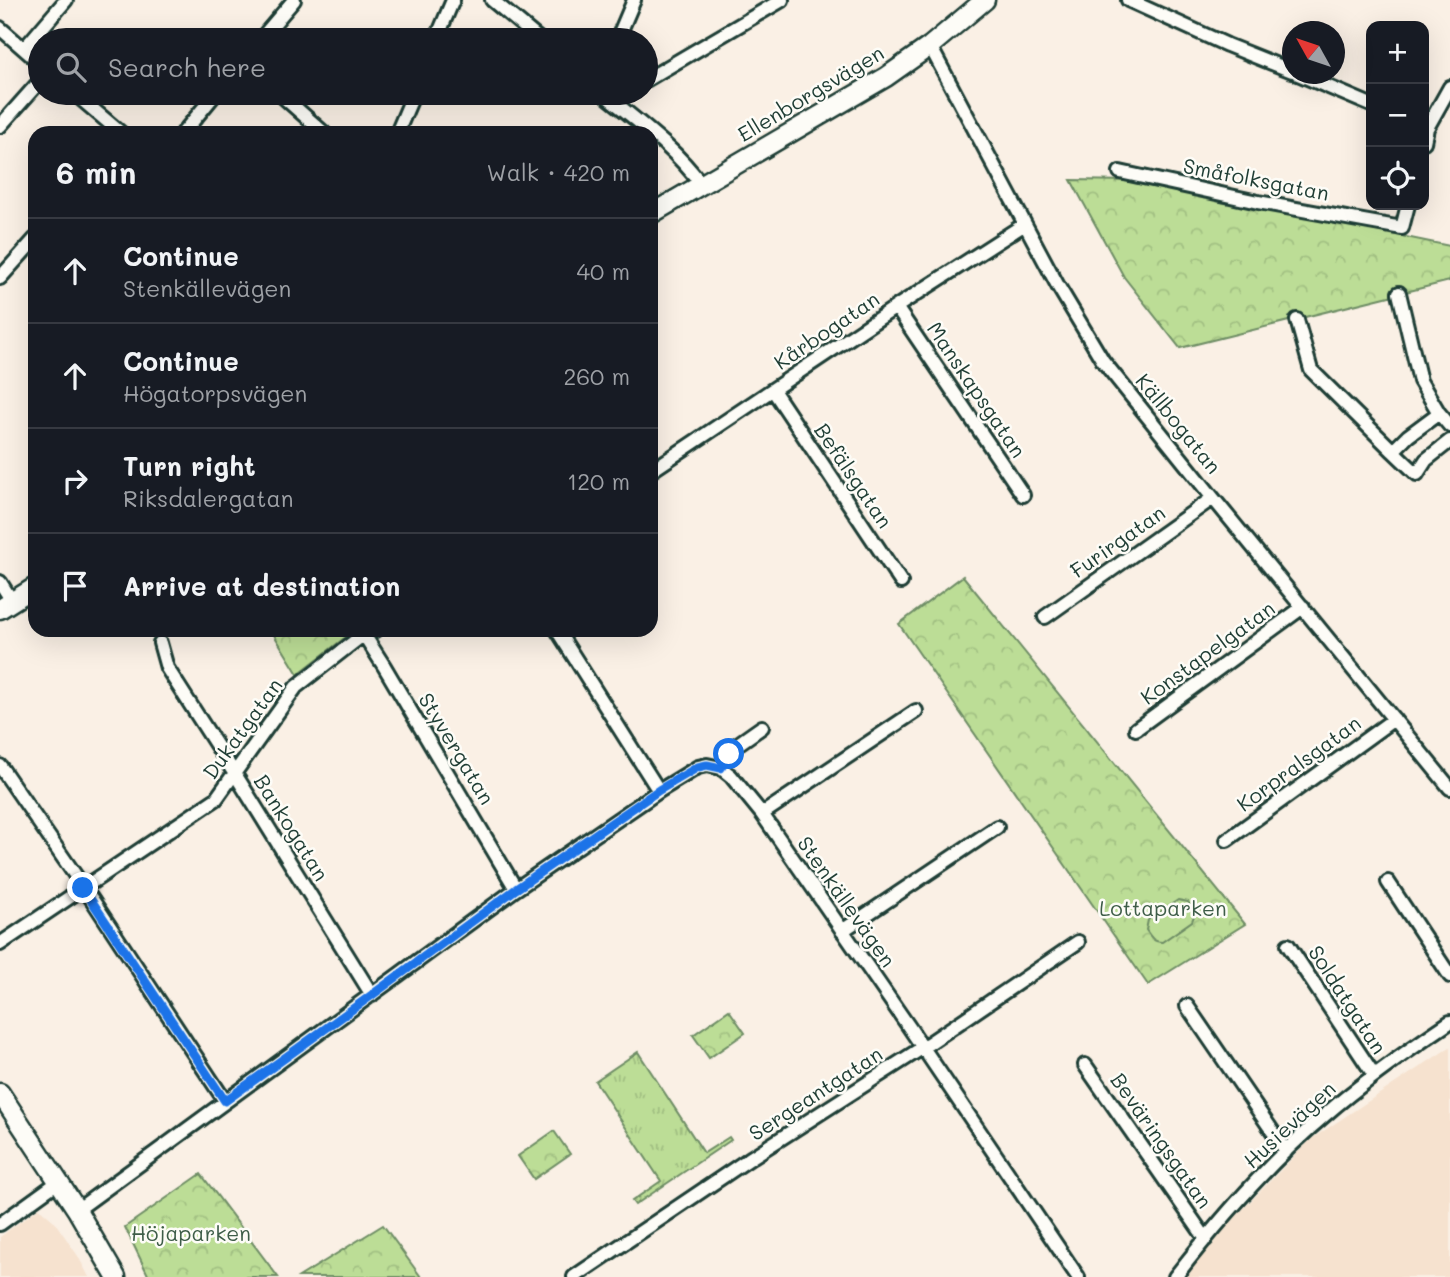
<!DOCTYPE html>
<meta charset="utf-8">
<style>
:root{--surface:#171b24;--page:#242831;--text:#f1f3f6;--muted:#9ea1a6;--line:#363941}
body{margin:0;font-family:Mali,sans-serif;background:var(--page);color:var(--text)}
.controls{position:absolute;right:21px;top:21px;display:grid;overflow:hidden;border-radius:14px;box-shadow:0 7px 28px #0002}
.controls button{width:63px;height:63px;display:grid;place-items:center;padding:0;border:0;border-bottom:2px solid var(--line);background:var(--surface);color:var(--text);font:35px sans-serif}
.compass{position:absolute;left:1282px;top:21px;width:63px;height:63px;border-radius:50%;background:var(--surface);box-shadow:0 7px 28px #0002;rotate:310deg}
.stop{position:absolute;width:21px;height:21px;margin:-16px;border:5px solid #1a73e8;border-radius:50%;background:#fff}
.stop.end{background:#1a73e8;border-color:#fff;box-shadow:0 2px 7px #0008}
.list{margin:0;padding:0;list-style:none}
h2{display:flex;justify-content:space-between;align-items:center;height:91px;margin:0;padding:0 28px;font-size:30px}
h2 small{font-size:23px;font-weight:400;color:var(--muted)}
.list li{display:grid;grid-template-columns:46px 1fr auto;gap:21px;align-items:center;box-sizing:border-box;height:105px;padding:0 28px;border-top:2px solid var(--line)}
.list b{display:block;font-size:26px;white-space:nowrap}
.list p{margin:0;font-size:23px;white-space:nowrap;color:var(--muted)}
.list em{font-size:23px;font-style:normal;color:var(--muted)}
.icon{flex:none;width:38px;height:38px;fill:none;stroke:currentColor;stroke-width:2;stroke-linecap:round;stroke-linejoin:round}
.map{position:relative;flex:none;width:1450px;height:1277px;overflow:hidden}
.search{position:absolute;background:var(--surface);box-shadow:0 7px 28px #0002;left:28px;top:28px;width:630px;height:77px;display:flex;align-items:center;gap:18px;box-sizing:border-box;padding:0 24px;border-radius:38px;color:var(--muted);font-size:26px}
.panel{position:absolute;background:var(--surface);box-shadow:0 7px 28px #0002;left:28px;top:126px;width:630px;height:511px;border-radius:21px}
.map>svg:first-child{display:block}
</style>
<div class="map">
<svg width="1450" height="1277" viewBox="0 0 1450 1277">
<defs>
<pattern id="grass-tufts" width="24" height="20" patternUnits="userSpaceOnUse" patternTransform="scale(1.75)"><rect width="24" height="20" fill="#bcdd96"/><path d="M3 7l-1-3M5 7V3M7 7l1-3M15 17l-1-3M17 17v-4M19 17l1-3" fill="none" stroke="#a1bf82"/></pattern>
<pattern id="park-crowns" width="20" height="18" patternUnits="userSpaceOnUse" patternTransform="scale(1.75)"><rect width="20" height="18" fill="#bcdd96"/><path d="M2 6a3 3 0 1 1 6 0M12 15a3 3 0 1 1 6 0" fill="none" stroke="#a1bf82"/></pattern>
</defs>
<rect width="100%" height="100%" fill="#faf0e5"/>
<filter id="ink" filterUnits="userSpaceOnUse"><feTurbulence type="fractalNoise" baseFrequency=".0143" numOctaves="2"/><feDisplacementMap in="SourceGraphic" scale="14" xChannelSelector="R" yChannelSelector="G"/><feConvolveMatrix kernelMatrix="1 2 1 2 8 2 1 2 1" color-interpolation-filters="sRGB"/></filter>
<g filter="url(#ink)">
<!-- built -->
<path fill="#f6e2cf" d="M1450,1047V1277H1184L1223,1230L1310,1140Z
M39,1208L54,1221L78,1256L89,1277H0V1237Z"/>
<!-- grass -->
<path fill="url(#grass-tufts)" stroke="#6e8d65" stroke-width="2" d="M638,1052L704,1153L729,1137L731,1140L635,1205L632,1201L661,1181L595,1081Z"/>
<!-- park -->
<path fill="url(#park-crowns)" stroke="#6e8d65" stroke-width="2" d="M1071,180L1133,181L1450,246V281L1180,348L1124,277Z
M963,576L1245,924L1148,985L899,624Z
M271,630H349L351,633L298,674Z
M729,1010L745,1033L709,1058L693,1035Z
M554,1131L570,1154L534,1179L518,1156Z
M201,1174L278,1277H149L125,1227Z
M383,1225L421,1277H299Z"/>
<!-- garden -->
<path fill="#bcdd96" stroke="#6e8d65" stroke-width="2" d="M1178,900L1188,902L1195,913L1192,921L1162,942C1153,942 1151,937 1146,930L1148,920Z"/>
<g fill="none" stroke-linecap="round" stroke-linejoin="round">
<!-- street casing -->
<g stroke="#1f3d34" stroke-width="18">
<path id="street" d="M492,0L540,40
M1128,0L1227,45L1292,71
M0,28L40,63
M260,40L294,0
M436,40L453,0
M617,40L634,0
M930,46L1058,286L1103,361L1213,498L1450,788
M24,49L66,0
M1298,74L1371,105
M646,80L782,0
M74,93L121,133
M279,93L324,133
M603,93C637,121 675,148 701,184
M612,100L624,93
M0,126L40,81
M183,133L216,93
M397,133L414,93
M1424,142L1427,128L1450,87
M1120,172L1258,202L1402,228L1408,205
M0,278L35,239
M1399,293L1420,381L1439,413
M896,307L1023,495
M1297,320L1311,370L1393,451
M773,390L901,582
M1450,426L1439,413L1408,436L1393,451L1417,474L1426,460L1450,441
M651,471L896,307L1025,224
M0,582L12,601
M1045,617L1213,498
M361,630L384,666L516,889
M557,630L659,791L698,767L707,765L721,768L731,776L762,814L909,1027L1078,1277
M160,643L167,668L240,782L372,995
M1136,729L1303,607
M0,766L93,901L225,1101
M721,768L735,746L762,727
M762,814L916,711
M1227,840L1394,719
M1388,882L1450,976
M842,931L997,827
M0,944L216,799L296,687L364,634L375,630
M1288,945L1374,1075
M1187,1006L1286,1151
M1085,1065L1206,1239
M77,1210L516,889L659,791
M0,1224L58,1182
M574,1277L752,1157L922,1048L1078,942
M1175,1277C1220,1219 1269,1162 1325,1115C1364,1081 1407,1051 1450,1022"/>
</g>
<!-- secondary casing -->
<g stroke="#1f3d34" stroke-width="23">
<path id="secondary" d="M651,214L886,77L930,46L985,0
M0,609L35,587
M0,1093L77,1210L116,1277"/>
</g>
<!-- street -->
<use href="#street" stroke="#fdfcf7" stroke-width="12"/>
<!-- secondary -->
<use href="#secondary" stroke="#fdfcf7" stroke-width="18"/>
</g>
</g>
<g fill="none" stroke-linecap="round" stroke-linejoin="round" filter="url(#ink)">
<!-- route -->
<path stroke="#1a73e8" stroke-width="9" d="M83,888L225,1101L372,995L516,889L659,790L698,767L707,765L721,768L729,754"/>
</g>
<g text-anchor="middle" stroke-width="5" stroke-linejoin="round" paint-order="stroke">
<!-- street labels -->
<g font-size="21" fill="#1f3d34" stroke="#fdfcf7">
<text transform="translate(811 94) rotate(-31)" y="7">Ellenborgsvägen</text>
<text transform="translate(1256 180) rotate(11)" y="7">Småfolksgatan</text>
<text transform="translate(827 331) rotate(-34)" y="7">Kårbogatan</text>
<text transform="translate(976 390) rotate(56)" y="7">Manskapsgatan</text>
<text transform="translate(1178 424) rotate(51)" y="7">Källbogatan</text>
<text transform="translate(853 476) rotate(56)" y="7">Befälsgatan</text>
<text transform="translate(1118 542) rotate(-35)" y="7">Furirgatan</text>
<text transform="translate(1208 653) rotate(-36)" y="7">Konstapelgatan</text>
<text transform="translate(243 729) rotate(-54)" y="7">Dukatgatan</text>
<text transform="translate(456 749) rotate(59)" y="7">Styvergatan</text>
<text transform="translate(1299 764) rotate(-36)" y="7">Korpralsgatan</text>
<text transform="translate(291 828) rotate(58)" y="7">Bankogatan</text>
<text transform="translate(846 902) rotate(55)" y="7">Stenkällevägen</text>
<text transform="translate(1347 1000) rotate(57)" y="7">Soldatgatan</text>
<text transform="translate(816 1094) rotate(-33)" y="7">Sergeantgatan</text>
<text transform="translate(1290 1125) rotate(-43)" y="7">Husievägen</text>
<text transform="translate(1161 1141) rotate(55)" y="7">Beväringsgatan</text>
</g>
<!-- park labels -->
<g font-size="21" fill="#3e5d48" stroke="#fdfcf7">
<text x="1163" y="916">Lottaparken</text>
<text x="191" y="1241">Höjaparken</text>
</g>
</g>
</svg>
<div class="controls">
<button>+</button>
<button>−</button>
<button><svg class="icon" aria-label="locate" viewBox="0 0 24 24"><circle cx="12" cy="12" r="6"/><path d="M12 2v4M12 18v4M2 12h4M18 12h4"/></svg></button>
</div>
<svg class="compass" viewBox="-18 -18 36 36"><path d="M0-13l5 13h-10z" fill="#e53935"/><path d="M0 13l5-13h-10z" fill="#9ea1a6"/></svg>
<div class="stop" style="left:729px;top:754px"></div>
<div class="stop end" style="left:83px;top:888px"></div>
<div class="search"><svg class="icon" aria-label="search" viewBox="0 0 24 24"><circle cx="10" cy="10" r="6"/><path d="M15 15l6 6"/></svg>Search here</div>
<section class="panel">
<h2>6 min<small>Walk · 420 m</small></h2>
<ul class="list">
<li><svg class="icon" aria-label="ahead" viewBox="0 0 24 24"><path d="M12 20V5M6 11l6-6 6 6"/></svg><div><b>Continue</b><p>Stenkällevägen</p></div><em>40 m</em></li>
<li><svg class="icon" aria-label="ahead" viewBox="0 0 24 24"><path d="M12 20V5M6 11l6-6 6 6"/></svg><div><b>Continue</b><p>Högatorpsvägen</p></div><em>260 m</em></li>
<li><svg class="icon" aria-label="right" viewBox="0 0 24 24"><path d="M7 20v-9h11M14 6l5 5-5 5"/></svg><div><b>Turn right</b><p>Riksdalergatan</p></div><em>120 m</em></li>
<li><svg class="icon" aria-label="arrive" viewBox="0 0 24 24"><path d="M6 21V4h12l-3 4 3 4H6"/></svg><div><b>Arrive at destination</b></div></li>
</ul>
</section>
</div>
